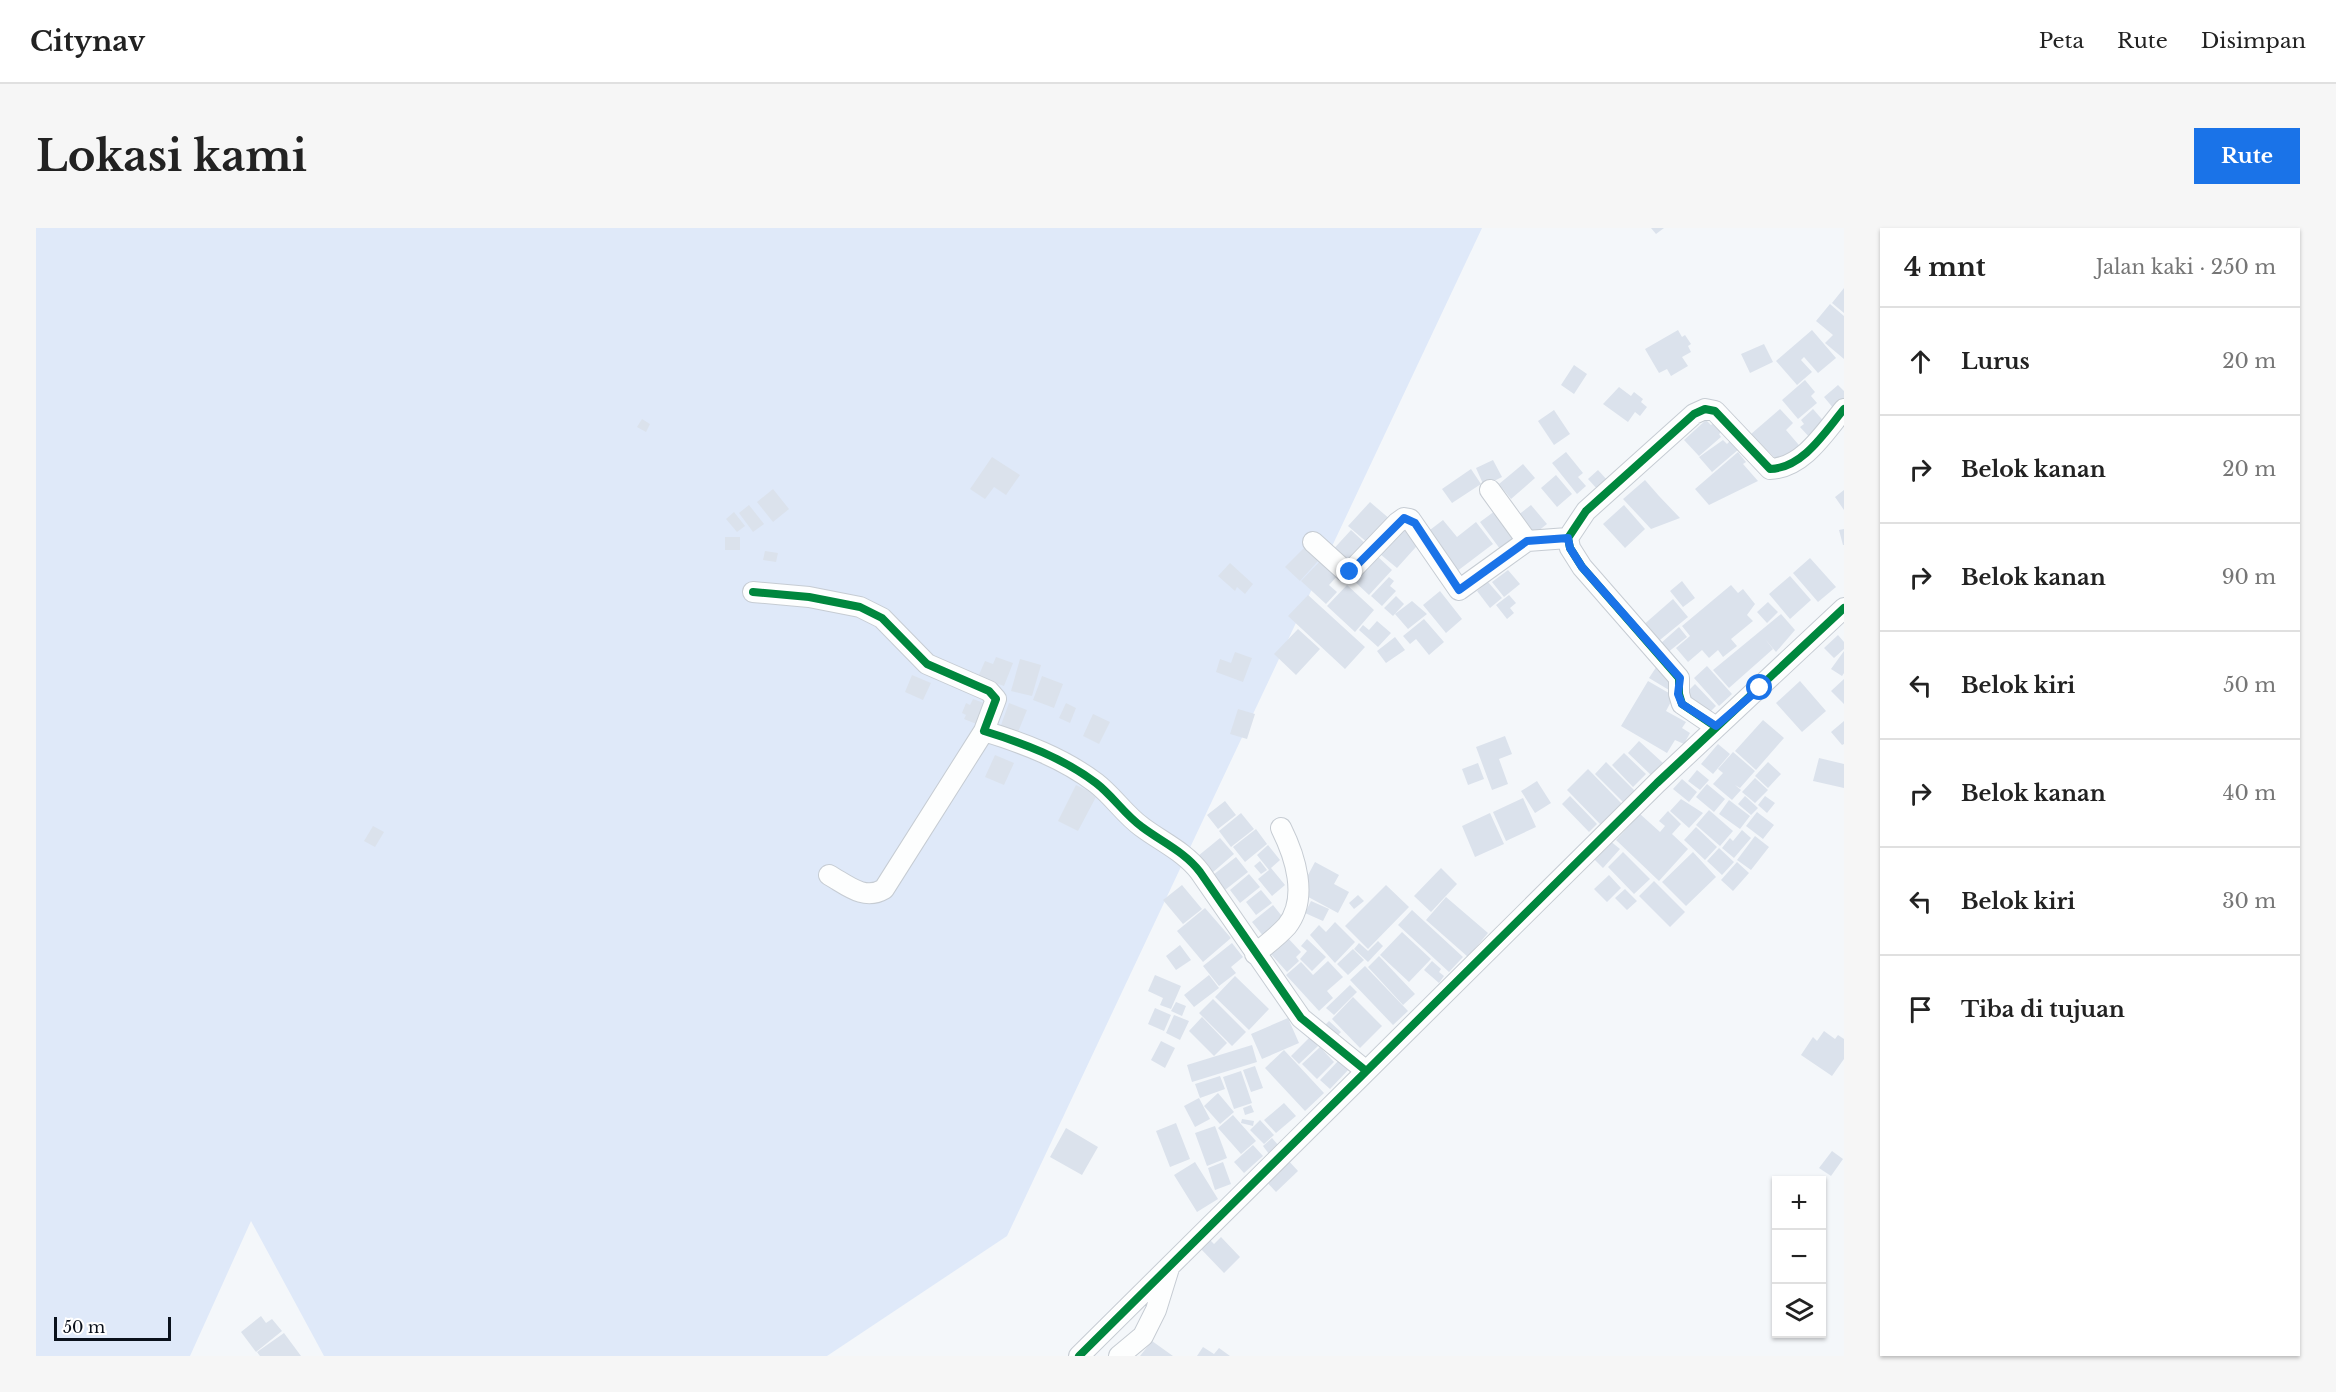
<!DOCTYPE html>
<html lang="id">
<meta charset="utf-8">
<style>
:root{--surface:#fff;--page:#f6f6f6;--text:#222;--muted:#767676;--line:#e0e0e0;--accent:#1a73e8}
body{margin:0;font-family:"Libre Baskerville",serif;background:var(--page);color:var(--text)}
.controls{position:absolute;right:18px;bottom:18px;display:grid;overflow:hidden;border-radius:0px;box-shadow:0 2px 4px #0004}
.controls button{width:54px;height:54px;display:grid;place-items:center;padding:0;border:0;border-bottom:2px solid var(--line);background:var(--surface);color:var(--text);font:30px sans-serif}
.scale{position:absolute;left:18px;bottom:15px;width:117px;box-sizing:border-box;padding-left:6px;border:3px solid #0a111c;border-top:0;font-size:16px;line-height:21px;white-space:nowrap;color:#0a111c;-webkit-text-stroke:4px #fff;paint-order:stroke}
.stop{position:absolute;width:18px;height:18px;margin:-14px;border:4px solid #1a73e8;border-radius:50%;background:#fff}
.stop.end{background:#1a73e8;border-color:#fff;box-shadow:0 2px 6px #0008}
.list{margin:0;padding:0;list-style:none}
h2{display:flex;justify-content:space-between;align-items:center;height:78px;margin:0;padding:0 24px;font-size:26px}
h2 small{font-size:20px;font-weight:400;color:var(--muted)}
.list li{display:grid;grid-template-columns:39px 1fr auto;gap:18px;align-items:center;box-sizing:border-box;height:108px;padding:0 24px;border-top:2px solid var(--line)}
.list b{display:block;font-size:22px;white-space:nowrap}
.list em{font-size:20px;font-style:normal;color:var(--muted)}
.icon{flex:none;width:33px;height:33px;fill:none;stroke:currentColor;stroke-width:2;stroke-linecap:round;stroke-linejoin:round}
.map{position:relative;flex:none;width:1808px;height:1128px;overflow:hidden;border-radius:0px}
header{display:flex;align-items:center;gap:36px;box-sizing:border-box;height:84px;padding:0 30px;background:var(--surface);border-bottom:2px solid var(--line)}
header strong{font-size:28px}
nav{display:flex;gap:33px;margin-inline-start:auto;font-size:21px}
.intro{display:flex;align-items:center;justify-content:space-between;box-sizing:border-box;height:144px;padding:0 36px}
h1{margin:0;font-size:42px}
.button{padding:15px 27px;border-radius:0px;background:var(--accent);color:#fff;font-size:21px;font-weight:700}
main{display:flex;gap:36px;padding:0 36px}
aside{flex:1;background:var(--surface);border-radius:0px;box-shadow:0 2px 4px #0004}
.map>svg:first-child{display:block}
</style>
<header>
<strong>Citynav</strong>
<nav><a>Peta</a><a>Rute</a><a>Disimpan</a></nav>
</header>
<div class="intro"><h1>Lokasi kami</h1><a class="button">Rute</a></div>
<main>
<div class="map">
<svg width="1808" height="1128" viewBox="0 0 1808 1128">
<rect width="100%" height="100%" fill="#f4f7fa"/>
<!-- green -->
<path fill="#dfe9f9" d="M0,0H1446L971,1008L791,1128H288L215,993L154,1128H0Z"/>
<!-- building -->
<path fill="#dbe2ec" d="M1615,0H1628L1620,6Z
M1808,60V85L1796,75Z
M1794,76L1808,88V131L1789,115L1797,107L1780,93Z
M1642,102L1646,109L1649,107L1655,116L1652,118L1655,124L1646,129L1652,138L1635,148L1631,141L1623,145L1609,121Z
M1776,102L1800,130L1782,145L1768,129L1765,132L1776,144L1761,157L1740,133Z
M1728,116L1737,134L1714,145L1705,126Z
M1538,137L1551,146L1538,166L1525,157Z
M1769,152L1779,164L1775,168L1781,175L1762,191L1746,172Z
M1802,157L1808,163V172L1798,181L1788,169Z
M1583,159L1595,168L1598,164L1607,171L1605,174L1611,179L1604,188L1599,184L1592,194L1567,176Z
M1744,181L1757,195L1750,202L1768,223L1748,239L1715,206Z
M1777,181L1791,197L1775,211L1764,199L1768,196L1765,192Z
M1518,182L1534,206L1518,217L1502,193Z
M606,191L614,196L610,204L601,199Z
M1670,192L1675,197L1679,194L1687,203L1683,206L1685,209L1663,228L1648,212Z
M1687,212L1691,216L1695,212L1703,221L1676,244L1663,229Z
M1530,224L1547,245L1542,249L1550,258L1541,266L1516,235Z
M1702,224L1710,234L1707,236L1722,253L1673,277L1659,261Z
M956,229L984,247L970,267L958,259L949,271L934,261Z
M1457,232L1466,249L1448,258L1440,240Z
M1487,236L1499,250L1475,271L1463,256Z
M1435,241L1445,256L1416,275L1406,261Z
M1562,242L1572,253L1562,262L1552,251Z
M1520,247L1536,266L1521,279L1505,260Z
M1609,252L1623,268L1644,290L1615,301L1602,287L1587,271Z
M737,261L753,281L737,294L721,274Z
M1808,262V282L1799,269Z
M1334,274L1355,292L1333,316L1312,298Z
M713,277L728,296L717,304L703,285Z
M1495,277L1511,296L1492,311L1477,291Z
M1588,277L1609,301L1589,320L1567,296Z
M1463,280L1486,310L1467,325L1444,294Z
M698,284L709,298L701,304L690,291Z
M1407,292L1421,309L1440,294L1457,316L1420,344L1390,305Z
M1371,295L1388,310L1361,340L1344,326Z
M1808,301V317H1807L1803,302Z
M1315,302L1331,317L1310,341L1293,326Z
M689,309H704V322H689Z
M1268,320L1282,333L1264,353L1249,339Z
M729,323L742,325L740,334L727,332Z
M1340,327L1356,342L1333,367L1317,352Z
M1288,329L1305,344L1293,357L1301,364L1290,376L1265,353Z
M1774,330L1800,359L1782,374L1757,345Z
M1194,335L1217,356L1209,366L1201,359L1199,363L1182,348Z
M1472,342L1484,356L1468,369L1456,354Z
M1754,348L1775,372L1754,391L1733,366Z
M1353,349L1358,353L1354,358L1360,363L1346,378L1335,368Z
M1646,353L1659,370L1647,379L1634,363Z
M1452,354L1466,370L1454,380L1441,363Z
M1311,357L1338,382L1319,404L1291,378Z
M1695,357L1702,365L1707,361L1719,376L1711,387L1717,393L1695,411L1701,418L1687,429L1682,422L1673,430L1666,422L1652,434L1640,420L1654,408L1646,398Z
M1404,363L1426,391L1410,405L1387,377Z
M1272,367L1329,419L1309,441L1252,388Z
M1473,367L1480,375L1474,380L1478,385L1471,391L1460,377Z
M1360,368L1368,376L1357,388L1348,380Z
M1637,371L1652,389L1619,416L1605,399Z
M1376,373L1391,386L1372,401L1359,386Z
M1732,374L1742,384L1731,395L1721,384Z
M1745,386L1759,402L1740,424L1729,411L1737,421L1693,460L1677,442Z
M1388,391L1408,414L1393,427L1380,411L1374,416L1367,408Z
M1341,393L1355,405L1342,419L1323,402L1327,397L1333,402Z
M1643,399L1651,409L1631,425L1624,416Z
M1262,401L1284,421L1260,447L1238,426Z
M1802,407L1808,414V421L1798,430L1788,420Z
M1359,409L1369,422L1350,435L1341,423Z
M1808,423V445L1806,448L1795,441Z
M1199,424L1216,430L1207,454L1180,444L1184,431L1195,435Z
M960,429L977,435L968,458L942,449L949,433L957,436Z
M984,431L1005,437L996,468L975,463Z
M1621,438L1641,451L1633,462L1613,450Z
M1671,438L1696,466L1683,478L1658,450Z
M876,447L895,455L887,472L869,464Z
M1006,448L1027,456L1018,480L997,472Z
M1808,451V476L1795,463Z
M1612,453L1638,468L1630,483L1650,494L1646,500L1654,505L1648,516L1639,512L1631,525L1585,498Z
M1764,453L1790,483L1766,504L1740,475Z
M1659,456L1680,478L1668,490L1647,468Z
M937,471L956,478L948,499L928,491L930,487L926,485L930,475L934,477Z
M973,475L991,482L982,504L965,497Z
M1030,475L1040,480L1034,495L1023,490Z
M1202,481L1219,486L1211,511L1194,506Z
M1057,486L1074,494L1063,516L1047,508Z
M1727,492L1748,510L1720,542L1699,523Z
M1808,493V516L1806,517L1795,504Z
M1469,508L1476,526L1463,531L1472,556L1456,562L1440,519Z
M1603,513L1627,535L1615,547L1592,525Z
M1682,516L1694,526L1677,546L1665,536Z
M1697,524L1719,543L1704,560L1699,557L1705,562L1696,572L1677,556L1687,545L1682,541Z
M1588,525L1610,546L1597,559L1576,537Z
M959,527L978,535L968,557L949,549Z
M1783,530L1808,536V560L1777,553Z
M1570,534L1600,564L1588,575L1559,546Z
M1732,534L1745,546L1732,560L1719,548Z
M1442,535L1448,551L1432,557L1426,541Z
M1552,541L1586,576L1565,597L1531,562Z
M1661,542L1673,552L1664,562L1652,553Z
M1719,550L1732,562L1719,575L1706,564Z
M1646,551L1661,564L1653,574L1637,561Z
M1501,553L1515,575L1499,585L1485,563Z
M1671,556L1689,571L1678,584L1660,569Z
M1040,557L1061,567L1042,603L1022,593Z
M1534,568L1561,596L1553,604L1526,576Z
M1709,568L1722,580L1715,587L1702,576Z
M1729,568L1739,575L1731,585L1722,577Z
M1487,570L1500,599L1470,613L1457,584Z
M1645,571L1667,585L1653,600L1634,583Z
M1693,572L1714,588L1704,601L1683,586Z
M1189,573L1200,587L1182,601L1171,587Z
M1673,582L1697,603L1684,618L1660,597Z
M1632,583L1645,596L1636,606L1652,621L1623,653L1580,612L1604,586L1624,604L1629,598L1623,593Z
M1721,584L1738,597L1727,611L1710,598Z
M1205,585L1218,601L1195,619L1183,603Z
M1454,585L1468,616L1439,629L1426,598Z
M337,598L348,604L339,619L328,613Z
M1660,599L1681,619L1669,632L1648,612Z
M1220,601L1231,616L1209,634L1197,619Z
M1706,602L1715,610L1698,630L1686,620L1694,610L1697,613Z
M1719,608L1733,619L1715,642L1701,632Z
M1184,610L1198,626L1176,645L1162,628Z
M1573,612L1584,621L1567,640L1557,630Z
M1232,617L1244,632L1235,640L1249,657L1236,668L1222,651L1233,642L1221,627Z
M1683,620L1698,634L1686,647L1671,633Z
M1587,624L1614,651L1598,666L1572,639Z
M1657,624L1680,649L1650,678L1626,654Z
M1200,629L1212,644L1189,662L1177,647Z
M1224,633L1231,642L1225,646L1218,638Z
M1279,634L1303,647L1298,656L1313,664L1302,685L1263,664Z
M1701,634L1713,645L1697,663L1685,652Z
M1405,640L1421,656L1395,684L1378,668Z
M1213,646L1224,659L1204,675L1194,662Z
M1573,647L1585,660L1571,674L1558,661Z
M1618,653L1649,684L1634,699L1603,668Z
M1146,657L1166,681L1147,696L1127,672Z
M1350,657L1373,679L1332,721L1309,698Z
M1589,661L1601,673L1591,682L1579,670Z
M1225,662L1236,675L1220,687L1210,674Z
M1322,667L1328,673L1318,681L1313,675Z
M1410,669L1452,705L1432,729L1390,692Z
M1275,673L1293,681L1287,693L1269,685Z
M1237,677L1249,692L1228,709L1216,694Z
M1169,680L1195,710L1167,734L1141,703Z
M1376,682L1427,729L1413,744L1362,697Z
M1299,694L1319,714L1299,735L1274,707L1283,697L1290,704Z
M1366,704L1395,731L1373,754L1344,727Z
M1250,708L1265,724L1260,729L1263,733L1251,744L1233,724Z
M1271,711L1290,729L1276,743L1264,731L1271,723L1265,718Z
M1342,713L1347,718L1332,734L1318,721L1323,715L1332,723Z
M1196,715L1207,729L1195,739L1200,745L1183,758L1167,738Z
M1144,717L1155,732L1140,742L1130,728Z
M1317,721L1328,732L1312,747L1301,736Z
M1343,728L1379,766L1367,777L1332,739Z
M1292,733L1307,749L1291,763L1297,770L1283,783L1250,747L1265,734L1277,747Z
M1396,733L1405,741L1403,744L1408,748L1403,755L1388,742Z
M1329,738L1372,783L1357,797L1314,752Z
M1119,747L1145,758L1135,781L1124,777L1127,770L1112,763Z
M1173,747L1183,760L1158,779L1148,767Z
M1199,748L1233,781L1213,802L1179,769Z
M1314,757L1321,764L1298,787L1290,780Z
M1317,769L1346,798L1324,820L1296,791Z
M1177,771L1210,804L1196,818L1163,785Z
M1140,774L1150,778L1146,788L1135,783Z
M1119,780L1135,787L1128,803L1112,796Z
M1138,787L1153,793L1144,812L1130,805Z
M1166,789L1191,815L1178,828L1153,803Z
M1252,790L1263,815L1226,831L1215,806Z
M1293,793L1305,804L1302,807L1306,811L1285,801Z
M1788,803L1799,811L1802,807L1808,811V831L1796,848L1765,827L1777,809L1781,813Z
M1274,809L1282,818L1263,836L1255,828Z
M1125,813L1139,820L1129,840L1115,832Z
M1216,817L1221,834L1156,854L1151,837Z
M1284,819L1298,834L1281,851L1266,836Z
M1248,822L1288,865L1269,883L1229,840Z
M1304,831L1314,840L1294,861L1284,852Z
M1219,838L1227,860L1215,864L1207,842Z
M1205,843L1216,875L1198,881L1187,849Z
M1184,848L1189,861L1164,870L1159,856Z
M1182,865L1198,884L1184,896L1168,878Z
M1163,870L1174,891L1159,899L1148,878Z
M1248,875L1260,888L1240,905L1228,892Z
M1215,877L1218,884L1209,887L1207,880Z
M1197,887L1220,913L1205,926L1182,900Z
M1206,891L1218,893L1217,898L1205,895Z
M1224,892L1238,907L1228,916L1214,902Z
M1140,895L1154,931L1134,939L1120,903Z
M1179,898L1191,930L1171,938L1159,905Z
M1030,900L1062,919L1046,947L1014,929Z
M1236,910L1243,918L1233,926L1227,918Z
M1217,917L1227,928L1208,945L1198,934Z
M1796,923L1807,931L1795,948L1783,940Z
M1251,931L1262,943L1240,964L1229,952Z
M1159,934L1182,971L1161,984L1138,947Z
M1187,934L1195,956L1179,962L1172,940Z
M1185,1009L1204,1029L1188,1045L1165,1021L1174,1012L1178,1016Z
M225,1088L230,1095L236,1091L246,1103L220,1124L205,1104Z
M248,1105L265,1128H224L221,1124Z
M1116,1113L1137,1128H1104Z
M1167,1119L1178,1126L1183,1120L1194,1128H1161Z"/>
<g fill="none" stroke-linecap="round" stroke-linejoin="round">
<!-- minor casing -->
<g stroke="#c6ccd3" stroke-width="22">
<path id="minor" d="M1454,262L1491,313
M1277,314L1309,343L1314,344L1361,295L1368,290L1374,291L1423,362L1491,313L1532,310
M717,364L773,369L824,379L846,390L891,436L953,463L960,471L948,503C987,515 1027,530 1060,555C1077,568 1089,587 1106,599C1126,614 1149,624 1164,644L1265,790L1329,842
M1680,499L1646,476L1643,466V450L1546,339L1534,320L1532,310L1550,283L1658,186L1669,181L1679,183L1734,241C1767,240 1789,204 1808,181
M793,647C811,657 828,673 848,661L948,503
M1219,726C1230,717 1242,708 1251,698C1273,670 1259,628 1245,600
M1043,1128L1621,555L1808,380
M1083,1128L1107,1108L1120,1082L1133,1040"/>
</g>
<!-- minor -->
<use href="#minor" stroke="#fdfefe" stroke-width="20"/>
<!-- cycleway casing -->
<g stroke="#fff" stroke-width="11">
<path id="cycleway" d="M717,364L773,369L824,379L846,390L891,436L953,463L960,471L948,503C987,515 1027,530 1060,555C1077,568 1089,587 1106,599C1126,614 1149,624 1164,644L1265,790L1329,842
M1680,499L1646,476L1643,466V450L1546,339L1534,320L1532,310L1550,283L1658,186L1669,181L1679,183L1734,241C1767,240 1789,204 1808,181
M1043,1128L1621,555L1808,380"/>
</g>
<!-- cycleway -->
<use href="#cycleway" stroke="#00873e" stroke-width="8"/>
</g>
<g fill="none" stroke-linecap="round" stroke-linejoin="round">
<!-- route -->
<path stroke="#1a73e8" stroke-width="8" d="M1314,344L1368,290L1379,295L1423,362L1491,313L1532,310L1534,320L1546,339L1644,450L1642,466L1646,476L1680,498L1724,460"/>
</g>
</svg>
<div class="controls">
<button>+</button>
<button>−</button>
<button><svg class="icon" aria-label="layers" viewBox="0 0 24 24"><path d="M12 4l9 5-9 5-9-5zM3 14l9 5 9-5"/></svg></button>
</div>
<div class="scale">50 m</div>
<div class="stop" style="left:1724px;top:460px"></div>
<div class="stop end" style="left:1314px;top:344px"></div>
</div>
<aside>
<h2>4 mnt<small>Jalan kaki · 250 m</small></h2>
<ul class="list">
<li><svg class="icon" aria-label="ahead" viewBox="0 0 24 24"><path d="M12 20V5M6 11l6-6 6 6"/></svg><div><b>Lurus</b></div><em>20 m</em></li>
<li><svg class="icon" aria-label="right" viewBox="0 0 24 24"><path d="M7 20v-9h11M14 6l5 5-5 5"/></svg><div><b>Belok kanan</b></div><em>20 m</em></li>
<li><svg class="icon" aria-label="right" viewBox="0 0 24 24"><path d="M7 20v-9h11M14 6l5 5-5 5"/></svg><div><b>Belok kanan</b></div><em>90 m</em></li>
<li><svg class="icon" aria-label="left" viewBox="0 0 24 24"><path d="M17 20v-9H6M10 6l-5 5 5 5"/></svg><div><b>Belok kiri</b></div><em>50 m</em></li>
<li><svg class="icon" aria-label="right" viewBox="0 0 24 24"><path d="M7 20v-9h11M14 6l5 5-5 5"/></svg><div><b>Belok kanan</b></div><em>40 m</em></li>
<li><svg class="icon" aria-label="left" viewBox="0 0 24 24"><path d="M17 20v-9H6M10 6l-5 5 5 5"/></svg><div><b>Belok kiri</b></div><em>30 m</em></li>
<li><svg class="icon" aria-label="arrive" viewBox="0 0 24 24"><path d="M6 21V4h12l-3 4 3 4H6"/></svg><div><b>Tiba di tujuan</b></div></li>
</ul>
</aside>
</main>
